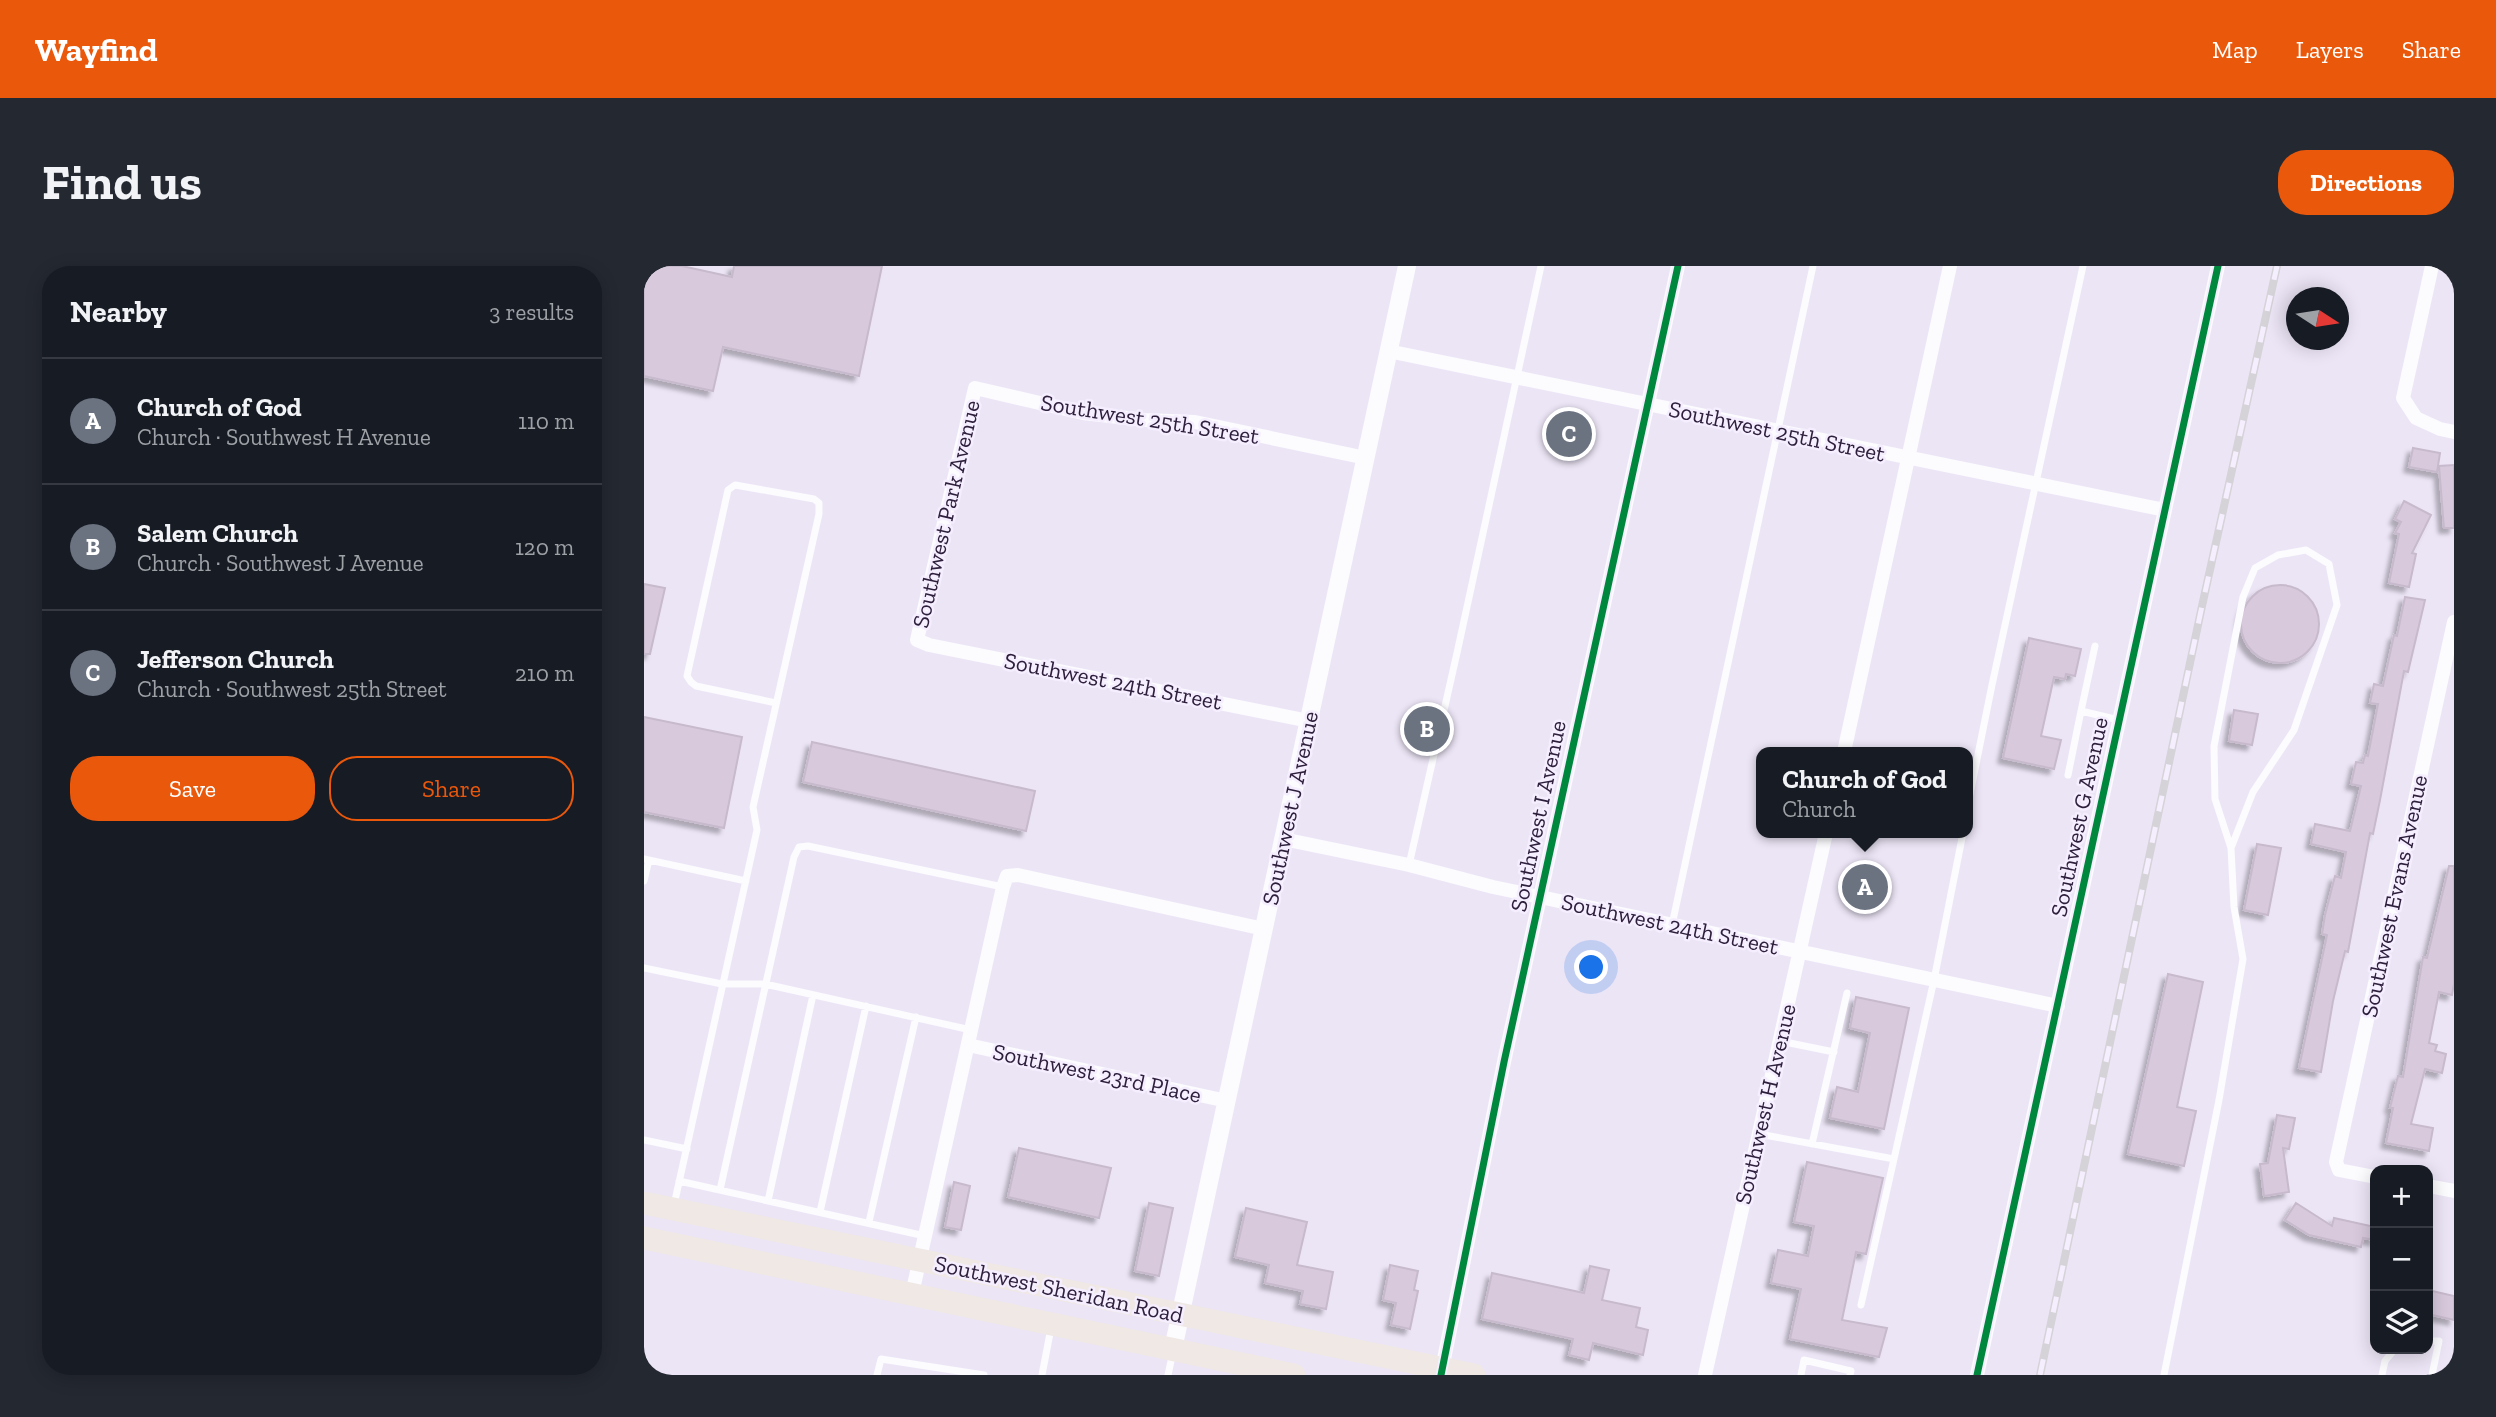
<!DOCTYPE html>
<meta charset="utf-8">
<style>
:root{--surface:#171b24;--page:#242831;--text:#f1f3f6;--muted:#9ea1a6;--line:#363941;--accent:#ea580c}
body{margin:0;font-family:"Zilla Slab",serif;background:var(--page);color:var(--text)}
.controls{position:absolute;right:21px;bottom:21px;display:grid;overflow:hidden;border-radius:14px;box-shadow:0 4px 18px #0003}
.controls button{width:63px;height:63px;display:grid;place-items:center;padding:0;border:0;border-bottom:2px solid var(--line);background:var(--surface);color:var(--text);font:35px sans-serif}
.compass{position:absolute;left:1642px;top:21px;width:63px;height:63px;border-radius:50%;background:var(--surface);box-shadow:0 4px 18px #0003;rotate:102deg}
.you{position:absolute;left:948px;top:702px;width:24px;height:24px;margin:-18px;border:5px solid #fff;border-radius:50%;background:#1a73e8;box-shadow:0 0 0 10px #1a73e833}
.badge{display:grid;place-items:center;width:46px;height:46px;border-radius:50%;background:var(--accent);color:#fff;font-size:23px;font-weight:700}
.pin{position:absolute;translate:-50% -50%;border:4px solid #fff;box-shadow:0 2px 7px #0006}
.popup{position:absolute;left:1112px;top:481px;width:217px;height:91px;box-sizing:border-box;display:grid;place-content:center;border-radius:14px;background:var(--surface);filter:drop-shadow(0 2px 5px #0005);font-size:23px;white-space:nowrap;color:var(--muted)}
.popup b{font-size:26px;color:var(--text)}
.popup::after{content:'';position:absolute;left:50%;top:100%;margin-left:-14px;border:14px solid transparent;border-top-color:var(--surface)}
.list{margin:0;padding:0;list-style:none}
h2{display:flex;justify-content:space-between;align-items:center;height:91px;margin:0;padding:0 28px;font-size:30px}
h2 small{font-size:23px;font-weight:400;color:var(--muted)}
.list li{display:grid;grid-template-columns:46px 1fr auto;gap:21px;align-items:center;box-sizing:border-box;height:126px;padding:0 28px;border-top:2px solid var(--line)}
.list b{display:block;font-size:26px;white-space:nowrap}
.list p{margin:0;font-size:23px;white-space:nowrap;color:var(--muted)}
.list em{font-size:23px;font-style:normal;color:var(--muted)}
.actions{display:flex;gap:14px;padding:21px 28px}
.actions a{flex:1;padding:16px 0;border:2px solid var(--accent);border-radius:28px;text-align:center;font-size:24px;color:var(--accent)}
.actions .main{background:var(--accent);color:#fff}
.icon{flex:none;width:38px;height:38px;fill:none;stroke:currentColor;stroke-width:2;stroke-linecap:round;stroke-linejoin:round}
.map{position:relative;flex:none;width:1810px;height:1109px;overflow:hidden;border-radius:28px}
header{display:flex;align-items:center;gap:42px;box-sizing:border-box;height:98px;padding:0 35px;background:var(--accent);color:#fff}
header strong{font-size:33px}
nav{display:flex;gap:38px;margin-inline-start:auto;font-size:24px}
.intro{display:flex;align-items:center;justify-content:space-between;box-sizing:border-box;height:168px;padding:0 42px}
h1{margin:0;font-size:49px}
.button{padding:18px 32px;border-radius:28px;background:var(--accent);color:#fff;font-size:24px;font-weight:700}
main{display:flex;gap:42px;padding:0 42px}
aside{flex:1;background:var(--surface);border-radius:28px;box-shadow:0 4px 18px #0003}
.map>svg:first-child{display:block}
</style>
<header>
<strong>Wayfind</strong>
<nav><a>Map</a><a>Layers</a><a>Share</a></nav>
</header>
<div class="intro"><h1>Find us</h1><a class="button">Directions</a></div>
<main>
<aside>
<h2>Nearby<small>3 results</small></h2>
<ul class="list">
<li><span class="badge" style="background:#6b7280">A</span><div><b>Church of God</b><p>Church · Southwest H Avenue</p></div><em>110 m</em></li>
<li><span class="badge" style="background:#6b7280">B</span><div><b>Salem Church</b><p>Church · Southwest J Avenue</p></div><em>120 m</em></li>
<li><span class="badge" style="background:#6b7280">C</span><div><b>Jefferson Church</b><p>Church · Southwest 25th Street</p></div><em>210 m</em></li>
</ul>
<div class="actions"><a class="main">Save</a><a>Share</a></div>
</aside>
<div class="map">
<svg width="1810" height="1109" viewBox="0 0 1810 1109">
<defs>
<filter id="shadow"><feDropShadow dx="-5" dy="5" stdDeviation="2" flood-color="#0004"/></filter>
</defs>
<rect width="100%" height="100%" fill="#ece5f6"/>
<!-- building -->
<path fill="#d8c9dd" stroke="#c8bacd" stroke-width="2" filter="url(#shadow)" d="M0,0H38L88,11L90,0H238L215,110L79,81L69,125L0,110Z
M1769,182L1796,187L1793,206L1765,201Z
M1810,199V262H1800L1795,200Z
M1760,235L1787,249L1768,287L1772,288L1765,321L1745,317L1755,268L1751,267L1757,256L1751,253Z
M0,318L21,322L6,388H0Z
M1597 358a39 39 0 1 1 78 0a39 39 0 1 1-78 0Z
M1761,331L1781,334L1764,406L1760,405L1736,534L1729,568L1726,567L1704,686L1701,685L1689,735L1677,806L1655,802L1683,669L1678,668L1681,649L1691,610L1697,612L1702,586L1667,578L1671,558L1706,565L1717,520L1707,518L1712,496L1719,497L1721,489L1724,490L1734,438L1726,437L1730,418L1739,420L1750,369L1753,370Z
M1385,372L1437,383L1431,410L1422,408L1421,413L1410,411L1397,470L1417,474L1410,503L1359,492Z
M1590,444L1614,448L1608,479L1585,475Z
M0,451L98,471L80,562L0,546Z
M168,476L391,525L382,565L159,516Z
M1613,578L1637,582L1624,649L1600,644Z
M1805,600H1810V718L1808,729L1795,726L1785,777L1793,779L1791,785L1802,788L1798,807L1781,803L1767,858L1789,862L1785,885L1742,877L1749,842H1746L1754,810L1759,811L1779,691L1783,692Z
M1524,708L1559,716L1533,841L1552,845L1540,900L1484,888Z
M1212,731L1265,742L1240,863L1186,852L1193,821L1214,826L1226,767L1206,762Z
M1633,849L1651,852L1645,883L1639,882L1645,926L1620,930L1616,898L1624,897Z
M375,882L467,902L455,952L364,931Z
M1163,896L1239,912L1222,988L1212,986L1198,1054L1243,1062L1235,1091L1146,1073L1157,1023L1127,1017L1134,984L1164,990L1170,960L1150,956Z
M310,916L326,920L317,964L301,961Z
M505,937L529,942L515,1010L491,1005Z
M1652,937L1688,960L1690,952L1731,961V974L1719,972L1717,981L1665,969L1641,954Z
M602,942L663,956L653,999L689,1006L682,1043L656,1038L659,1025L621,1017L625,999L591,991Z
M746,999L774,1005L770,1024L774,1025L766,1063L747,1059L752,1037L739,1034Z
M946,1000L965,1004L958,1034L996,1042L992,1061L1004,1064L999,1089L949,1077L945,1094L925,1089L929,1073L838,1053L848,1007L940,1027Z
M1784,1024L1810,1030V1054L1784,1048Z"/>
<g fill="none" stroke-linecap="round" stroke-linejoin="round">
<!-- service -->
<path stroke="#fcfbfe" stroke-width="7" d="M1437,445L1451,380
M1424,509L1437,445L1475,454
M1324,538L1348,419L1439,0
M0,593L102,615
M765,599L813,387L897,0
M0,615L5,594
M1028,659L1169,0
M0,702L78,718H121L327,764
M1136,775L1190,786
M1115,868L1250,893L1290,714L1319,567
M0,874L43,883
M1168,878L1203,727
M35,915L281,970
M76,924L150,591L155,581L164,580L359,621
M124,935L169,729
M30,939L113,564L109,541L175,248V237L170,233L91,219L84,224L43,410L47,416L52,420L132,437
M176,946L222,740
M225,956L272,751
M1217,1039L1250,893
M1784,1075H1795L1788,1109
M233,1109L237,1093L340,1109
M398,1109L407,1062
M524,1109L529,1086
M1157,1109L1160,1094L1207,1105L1206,1109
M1520,1109L1575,834L1599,693L1590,641L1587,582L1571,533L1570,480L1599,331L1611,302L1634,289L1662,284L1685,298L1693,339L1650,464L1609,526L1587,582
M1738,1109L1741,1095L1751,1083"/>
<!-- minor -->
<path stroke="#fcfbfe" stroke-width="14" d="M1788,0L1759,132L1772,152L1796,163L1810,166
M744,85L1521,244
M665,455L285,379L273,374L331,122L439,147L501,154L551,156L722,192
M1200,486L1306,0
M639,573L765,599L849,621L1414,740
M324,779L583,835
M1731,911L1695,904L1692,896L1810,356
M1784,920L1810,925
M268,1028L359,621L363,610L374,609L620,663
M797,1108L860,796L1034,0
M1061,1109L1182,567
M1333,1109L1574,0"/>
<!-- tertiary -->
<path stroke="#fcfbfe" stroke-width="18" d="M529,1083L763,0"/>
<!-- primary -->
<path stroke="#efe8e5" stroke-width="23" d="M0,937L830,1109
M0,972L650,1109"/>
<!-- rail casing -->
<g stroke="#d5d2d8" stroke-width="8">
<path id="rail" d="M1396,1109L1558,340L1633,0"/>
</g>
<!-- rail -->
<use href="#rail" stroke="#f5eefe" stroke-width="5" stroke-dasharray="16" stroke-linecap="butt"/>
<!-- cycleway casing -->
<g stroke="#f5eefe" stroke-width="11">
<path id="cycleway" d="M797,1109L860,796L1034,0
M1333,1109L1574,0"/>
</g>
<!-- cycleway -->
<use href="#cycleway" stroke="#00873e" stroke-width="7"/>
</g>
<g text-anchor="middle" stroke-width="5" stroke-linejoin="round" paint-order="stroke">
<!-- street labels -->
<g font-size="23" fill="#2e203d" stroke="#f5eefe">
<text transform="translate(506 153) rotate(9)" y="8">Southwest 25th Street</text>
<text transform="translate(1133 165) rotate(12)" y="8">Southwest 25th Street</text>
<text transform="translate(302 248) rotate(-77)" y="8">Southwest Park Avenue</text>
<text transform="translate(469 415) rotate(11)" y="8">Southwest 24th Street</text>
<text transform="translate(646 542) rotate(-78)" y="8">Southwest J Avenue</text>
<text transform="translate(894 550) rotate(-78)" y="8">Southwest I Avenue</text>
<text transform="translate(1435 551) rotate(-78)" y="8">Southwest G Avenue</text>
<text transform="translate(1750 630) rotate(-78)" y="8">Southwest Evans Avenue</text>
<text transform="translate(1026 658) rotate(12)" y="8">Southwest 24th Street</text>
<text transform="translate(453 807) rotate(12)" y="8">Southwest 23rd Place</text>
<text transform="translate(1121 838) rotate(-77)" y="8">Southwest H Avenue</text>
<text transform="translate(415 1023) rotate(12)" y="8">Southwest Sheridan Road</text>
</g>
</g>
</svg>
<div class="controls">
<button>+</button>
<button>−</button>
<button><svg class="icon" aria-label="layers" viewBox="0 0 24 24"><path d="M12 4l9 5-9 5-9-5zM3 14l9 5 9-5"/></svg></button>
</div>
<svg class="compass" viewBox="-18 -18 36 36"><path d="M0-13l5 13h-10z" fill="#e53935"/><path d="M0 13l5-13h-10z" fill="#9ea1a6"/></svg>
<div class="you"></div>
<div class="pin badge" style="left:1221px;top:621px;background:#6b7280">A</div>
<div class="popup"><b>Church of God</b>Church</div>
<div class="pin badge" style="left:783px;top:463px;background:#6b7280">B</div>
<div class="pin badge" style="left:925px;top:168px;background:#6b7280">C</div>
</div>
</main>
